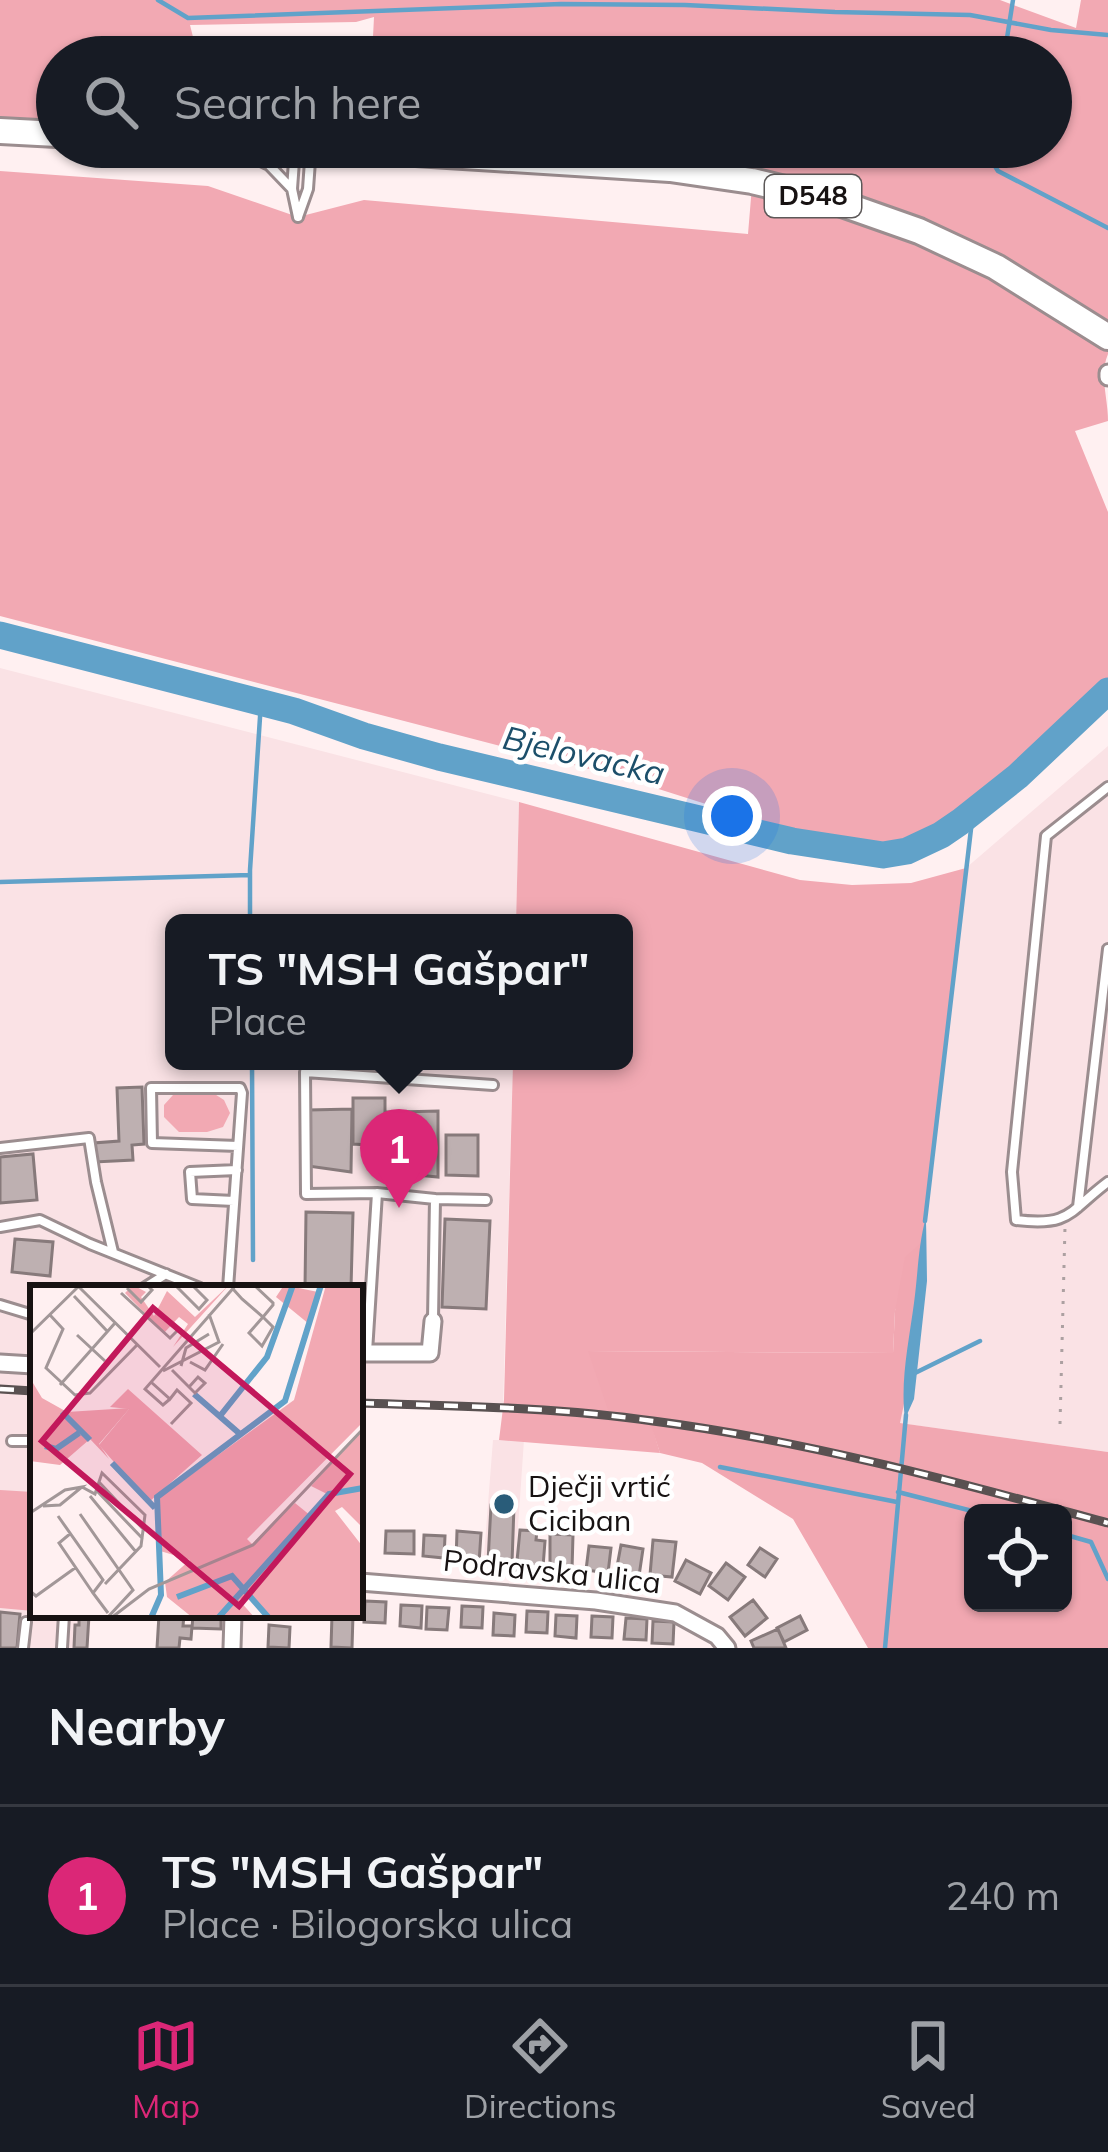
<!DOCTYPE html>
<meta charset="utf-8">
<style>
:root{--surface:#171b24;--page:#242831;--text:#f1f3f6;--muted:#9ea1a6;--line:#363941;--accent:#db2777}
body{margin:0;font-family:Mulish,sans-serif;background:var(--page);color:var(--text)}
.controls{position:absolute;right:36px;bottom:36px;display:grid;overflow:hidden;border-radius:18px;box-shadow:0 3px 9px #0004}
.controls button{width:108px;height:108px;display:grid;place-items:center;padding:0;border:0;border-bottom:3px solid var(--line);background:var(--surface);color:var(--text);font:60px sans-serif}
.you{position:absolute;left:732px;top:816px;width:42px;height:42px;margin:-30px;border:9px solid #fff;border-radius:50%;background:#1a73e8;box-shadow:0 0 0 18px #1a73e833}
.badge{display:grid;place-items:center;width:78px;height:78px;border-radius:50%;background:var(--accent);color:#fff;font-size:39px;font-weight:700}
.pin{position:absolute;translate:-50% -99px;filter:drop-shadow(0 3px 6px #0008)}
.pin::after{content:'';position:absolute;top:63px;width:42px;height:36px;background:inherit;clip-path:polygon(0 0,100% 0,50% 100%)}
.popup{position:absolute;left:165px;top:914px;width:468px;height:156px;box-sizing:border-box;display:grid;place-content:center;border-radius:18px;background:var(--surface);filter:drop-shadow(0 3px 9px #0005);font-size:39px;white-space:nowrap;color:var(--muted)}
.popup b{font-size:45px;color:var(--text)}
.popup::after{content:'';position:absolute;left:50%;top:100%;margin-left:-24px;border:24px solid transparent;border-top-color:var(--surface)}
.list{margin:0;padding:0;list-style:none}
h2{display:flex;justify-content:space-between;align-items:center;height:156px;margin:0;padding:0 48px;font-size:51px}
h2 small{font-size:39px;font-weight:400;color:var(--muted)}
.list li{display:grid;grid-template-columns:78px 1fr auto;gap:36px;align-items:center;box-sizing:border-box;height:180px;padding:0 48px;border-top:3px solid var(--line)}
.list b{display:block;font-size:45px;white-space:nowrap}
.list p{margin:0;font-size:39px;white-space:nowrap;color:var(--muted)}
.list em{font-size:39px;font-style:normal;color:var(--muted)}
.icon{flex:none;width:66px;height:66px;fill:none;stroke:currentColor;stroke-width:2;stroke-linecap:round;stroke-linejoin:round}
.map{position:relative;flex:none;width:1108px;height:1648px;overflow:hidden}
.search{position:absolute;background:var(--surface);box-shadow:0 3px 9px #0004;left:36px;right:36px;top:36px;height:132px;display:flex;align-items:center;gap:30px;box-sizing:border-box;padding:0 42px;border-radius:66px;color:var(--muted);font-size:45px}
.sheet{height:336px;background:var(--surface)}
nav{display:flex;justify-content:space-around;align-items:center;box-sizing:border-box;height:168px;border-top:3px solid var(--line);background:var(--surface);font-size:33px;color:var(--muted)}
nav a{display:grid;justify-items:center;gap:6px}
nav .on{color:var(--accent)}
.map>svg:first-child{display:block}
</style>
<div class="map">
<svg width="1108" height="1648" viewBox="0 0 1108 1648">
<rect width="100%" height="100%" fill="#fff0f1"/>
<!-- built -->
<path fill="#fae2e5" d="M0,668L519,802L516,923H174V1061H513L503,1408L360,1403V1288H33V1615H91L88,1648H0Z
M1108,746V1452L899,1423L910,1375L966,868Z
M493,1440H524L515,1571L483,1568Z"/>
<!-- green -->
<path fill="#f2a9b3" d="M0,0H1000L1076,28L1081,0H1108V354C1099,375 1108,398 1108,421L1075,431L1108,512V691C1058,739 969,834 903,851C887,856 873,854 857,852L624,778L0,616V171L208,186L298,217L364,200L748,234L752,186L367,147H1051V57H372L374,17L356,22L190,25L198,57H57V134L0,131Z
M519,802L800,880L852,885L911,883L966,868L923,1241L895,1311L893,1353L589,1351L650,1420L660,1453L499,1440L504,1400L513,1061H624V923H516Z
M213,1093L224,1100L230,1113L223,1127L207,1132H179L164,1117V1105L173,1095Z
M0,1490L33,1492V1611L0,1608Z"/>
<!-- forest -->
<path fill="#f1a7b1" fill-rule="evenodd" d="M923,1241L910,1375L900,1423L1108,1452V1648H868L793,1519L702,1463L660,1453L649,1420L610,1416L588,1351L893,1353L895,1311L905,1257ZM973,1513H1063V1603H973Z"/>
<!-- water -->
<path fill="#61a2c9" d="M926,1217L927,1281L914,1399L905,1419C900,1381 909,1341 914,1303C918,1274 918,1246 926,1217Z"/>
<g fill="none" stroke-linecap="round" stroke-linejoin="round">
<!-- stream -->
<path stroke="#61a2c9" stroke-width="4.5" d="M158,0L188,18L561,4L685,5L835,12L970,15L1051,30L1108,35
M1004,57L1013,0
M990,147L988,155L998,171L1108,228
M0,882L250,875
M250,923V870L261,702
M252,1061L253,1260
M925,1221L973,812
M915,1373L980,1341
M720,1467L897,1502
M898,1492L980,1513
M1063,1534L1091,1542L1108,1579
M885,1648L906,1415"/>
<!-- river -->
<path stroke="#61a2c9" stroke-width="27" d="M0,635L294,711L364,736L439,757L792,841L883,855L907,851L941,835L960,822L1018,776L1108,691"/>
</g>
<!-- building -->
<path fill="#beb0b1" stroke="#877a7b" stroke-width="3" d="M142,1087L144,1144L132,1145L133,1160L95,1162L94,1143L119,1141L117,1088Z
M353,1098H385V1146L353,1144Z
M352,1109L351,1172L308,1166L309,1110Z
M438,1111V1177L396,1173L399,1112Z
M385,1112H399L396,1169H384Z
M446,1135H478V1176L446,1175Z
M33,1154L37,1200L0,1203V1157Z
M306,1212L353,1213L351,1288H305Z
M445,1219L490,1221L486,1309L442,1307Z
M15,1239L53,1242L50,1276L12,1272Z
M491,1505L514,1506L512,1563L488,1562Z
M520,1530L537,1531L536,1540L545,1541L543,1567L533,1566V1572L516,1571Z
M386,1531H414V1554L385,1553Z
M457,1531L481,1533L479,1563L456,1561Z
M550,1534L573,1535L572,1570H550Z
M424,1535L445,1536L444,1558L423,1556Z
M653,1540L676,1542L672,1577L650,1575Z
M621,1545L643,1549L639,1576L616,1572Z
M589,1546L611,1548L608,1573L586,1570Z
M760,1548L777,1559L765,1577L748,1565Z
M686,1560L711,1573L700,1594L675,1581Z
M726,1563L745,1577L728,1600L709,1586Z
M753,1600L767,1618L745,1636L730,1617Z
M365,1601L386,1602L385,1623L364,1622Z
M401,1605L422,1606L421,1628L400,1626Z
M462,1606L483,1607L482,1628L461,1627Z
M427,1607L449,1608L447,1630L426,1629Z
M527,1611L548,1612L547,1633L526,1632Z
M0,1612L20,1614L17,1648H0Z
M494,1613L515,1615L514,1636L493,1635Z
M79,1615H89L87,1648H74L75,1625H79Z
M159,1615H184L183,1626H192L191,1639L180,1638L179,1648H157Z
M193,1615H221V1629L192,1628Z
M332,1615H353L352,1648L331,1647Z
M556,1615L577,1616L576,1638L555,1636Z
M592,1616L613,1617L612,1638L591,1637Z
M800,1616L807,1630L784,1642L777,1628Z
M626,1618L647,1619L646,1640L624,1639Z
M653,1621L674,1622L673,1644L652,1643Z
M269,1625L290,1627L289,1648L268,1647Z
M778,1629L786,1648H754L751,1641Z"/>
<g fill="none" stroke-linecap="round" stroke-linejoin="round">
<!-- lane casing -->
<g stroke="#9b8d8f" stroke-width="14">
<path id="lane" d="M232,147L269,165L292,189
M295,147L292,189L298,217
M298,217L308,189L311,147
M1108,787L1046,836L1012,1172L1016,1220C1071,1227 1069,1211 1108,1182
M0,1148L89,1138L96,1182L113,1252
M377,1193L435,1199L433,1319
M435,1199L486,1200
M234,1201L192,1199L190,1172L237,1170
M1078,1207L1108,949
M0,1227L40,1220L90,1244L200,1288
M144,1288L166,1274
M228,1288L242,1093L240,1088H151L152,1143L238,1146
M0,1305L33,1315
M367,1352L377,1193L306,1194L305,1072L493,1085
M12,1441H33
M23,1648L26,1622
M62,1648L64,1615"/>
</g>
<!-- street casing -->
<g stroke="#9b8d8f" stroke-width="21">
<path id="street" d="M1108,373V377
M360,1353H430L433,1321
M0,1363L33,1365
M360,1582L596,1601L675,1613L717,1636L727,1648
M232,1648L233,1615"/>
</g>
<!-- primary casing -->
<g stroke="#9b8d8f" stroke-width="30">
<path id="primary" d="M0,131L57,134
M321,147L670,169L752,181L834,201L919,231L996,267L1108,337"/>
</g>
<!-- path -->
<path stroke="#aca0a1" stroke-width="3" stroke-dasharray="3 9" stroke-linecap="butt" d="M1060,1424L1065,1227"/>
<!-- lane -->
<use href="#lane" stroke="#fff" stroke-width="8"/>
<!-- street -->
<use href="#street" stroke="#fff" stroke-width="15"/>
<!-- primary -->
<use href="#primary" stroke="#fff" stroke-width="24"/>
<!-- rail casing -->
<g stroke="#595151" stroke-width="9">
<path id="rail" d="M0,1389L33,1391
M360,1403C458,1406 556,1407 653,1421C808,1441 957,1482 1108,1523"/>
</g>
<!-- rail -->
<use href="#rail" stroke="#fff" stroke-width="4.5" stroke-dasharray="14" stroke-linecap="butt"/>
</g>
<!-- markers -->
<circle fill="#295c79" stroke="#fff" stroke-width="4.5" cx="504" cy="1504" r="12"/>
<g text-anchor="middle" stroke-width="9" stroke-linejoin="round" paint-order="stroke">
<!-- shield labels -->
<rect fill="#fff" stroke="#5d5959" stroke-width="3" x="765" y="175" width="96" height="42" rx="9"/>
<g font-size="27" font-weight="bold" fill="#171212">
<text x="813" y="205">D548</text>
</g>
<!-- poi labels -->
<g font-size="30" fill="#171212" stroke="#fff" text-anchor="start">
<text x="528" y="1497">Dječji vrtić<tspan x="528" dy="34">Ciciban</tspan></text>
</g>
<!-- street labels -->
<g font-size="30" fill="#171212" stroke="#fff">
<text transform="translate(552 1572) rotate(6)" y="10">Podravska ulica</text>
</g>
<!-- water labels -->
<g font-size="33" font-style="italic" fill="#1c4f6a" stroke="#fff">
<text transform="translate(584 755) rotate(13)" y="12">Bjelovacka</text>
</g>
</g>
<!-- overview -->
<g transform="translate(30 1285)">
<rect width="333" height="333" fill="#fff0f1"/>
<path d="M103,0L116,7L111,12L124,31L137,6L165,32L199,0L143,62L158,39L149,32L134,48L95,8ZM296,0H333V137L217,254L222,259L265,218L281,231L297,209L281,201L333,144V243L312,222L305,226L333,262V333H239L219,308L209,315L225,333H163L137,312L135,297L160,275L127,265L126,215L264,115ZM98,104L172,170L119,217L69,160L99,124L80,122Z" fill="#f2a9b3"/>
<path d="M254,0L288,7L279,39L246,12ZM0,93L12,113L37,127L100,123L69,159L79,174L60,154L30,180L0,176Z" fill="#f1a7b1"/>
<path fill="none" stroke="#61a2c9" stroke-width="6" d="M164,109L210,149M32,127L60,155M190,131L237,72L263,0M15,161L26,164L49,148M82,178L125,223M147,312L202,291L239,333M121,333L131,310L127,212L255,116L291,0M188,333L299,209L333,203"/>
<path fill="none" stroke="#a29798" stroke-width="3" d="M145,0L169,24L177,15L162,0M49,2L130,82M97,3L111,17L122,5L117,0M203,4L212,14L233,32L243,42L232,61L219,48L233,32L243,20V18L224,0M91,8L140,53L147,46M44,11L77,46M20,30L33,44L16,83L45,110L60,108L108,59M0,49L50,0M47,50L75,76M160,77L175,85L193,59M151,81L156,63L179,49M142,85L165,108L175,98L168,92L159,102M133,86L189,57L179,29M121,97L140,114L147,105L161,118L141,139M30,100L85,38M140,114L133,120L115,104L206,0M69,197L115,246M52,202L65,209L72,188L115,230L111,261L75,299M67,206L113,254M60,211L106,267M0,228L35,205L52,202L30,220L13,221M50,229L103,305L78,332M28,231L73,295L63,308L78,328M41,248L29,258L63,308M0,306L6,311L45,283M81,333L119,304L223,260L333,144"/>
<path fill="#c2185b" fill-opacity="0.15" stroke="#c2185b" stroke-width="6" d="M123,23L320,189L209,321L12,156Z"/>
<rect width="333" height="333" fill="none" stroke="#171212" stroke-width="6"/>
</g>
</svg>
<div class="controls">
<button><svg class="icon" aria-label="locate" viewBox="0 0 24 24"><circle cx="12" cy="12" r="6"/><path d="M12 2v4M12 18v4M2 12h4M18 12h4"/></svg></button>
</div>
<div class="you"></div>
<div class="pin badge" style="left:399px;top:1208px">1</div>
<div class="popup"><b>TS &quot;MSH Gašpar&quot;</b>Place</div>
<div class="search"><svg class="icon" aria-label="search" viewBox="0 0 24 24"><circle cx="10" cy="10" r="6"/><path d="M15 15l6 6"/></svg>Search here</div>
</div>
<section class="sheet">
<h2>Nearby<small></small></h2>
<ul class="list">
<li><span class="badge">1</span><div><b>TS &quot;MSH Gašpar&quot;</b><p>Place · Bilogorska ulica</p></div><em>240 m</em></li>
</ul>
</section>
<nav>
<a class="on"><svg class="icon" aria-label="map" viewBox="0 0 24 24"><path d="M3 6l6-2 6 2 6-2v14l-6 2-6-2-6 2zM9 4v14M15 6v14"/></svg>Map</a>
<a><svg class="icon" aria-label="directions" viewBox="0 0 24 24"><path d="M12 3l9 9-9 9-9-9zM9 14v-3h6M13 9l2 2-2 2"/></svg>Directions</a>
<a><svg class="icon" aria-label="saved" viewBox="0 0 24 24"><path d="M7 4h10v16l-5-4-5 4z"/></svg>Saved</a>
</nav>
